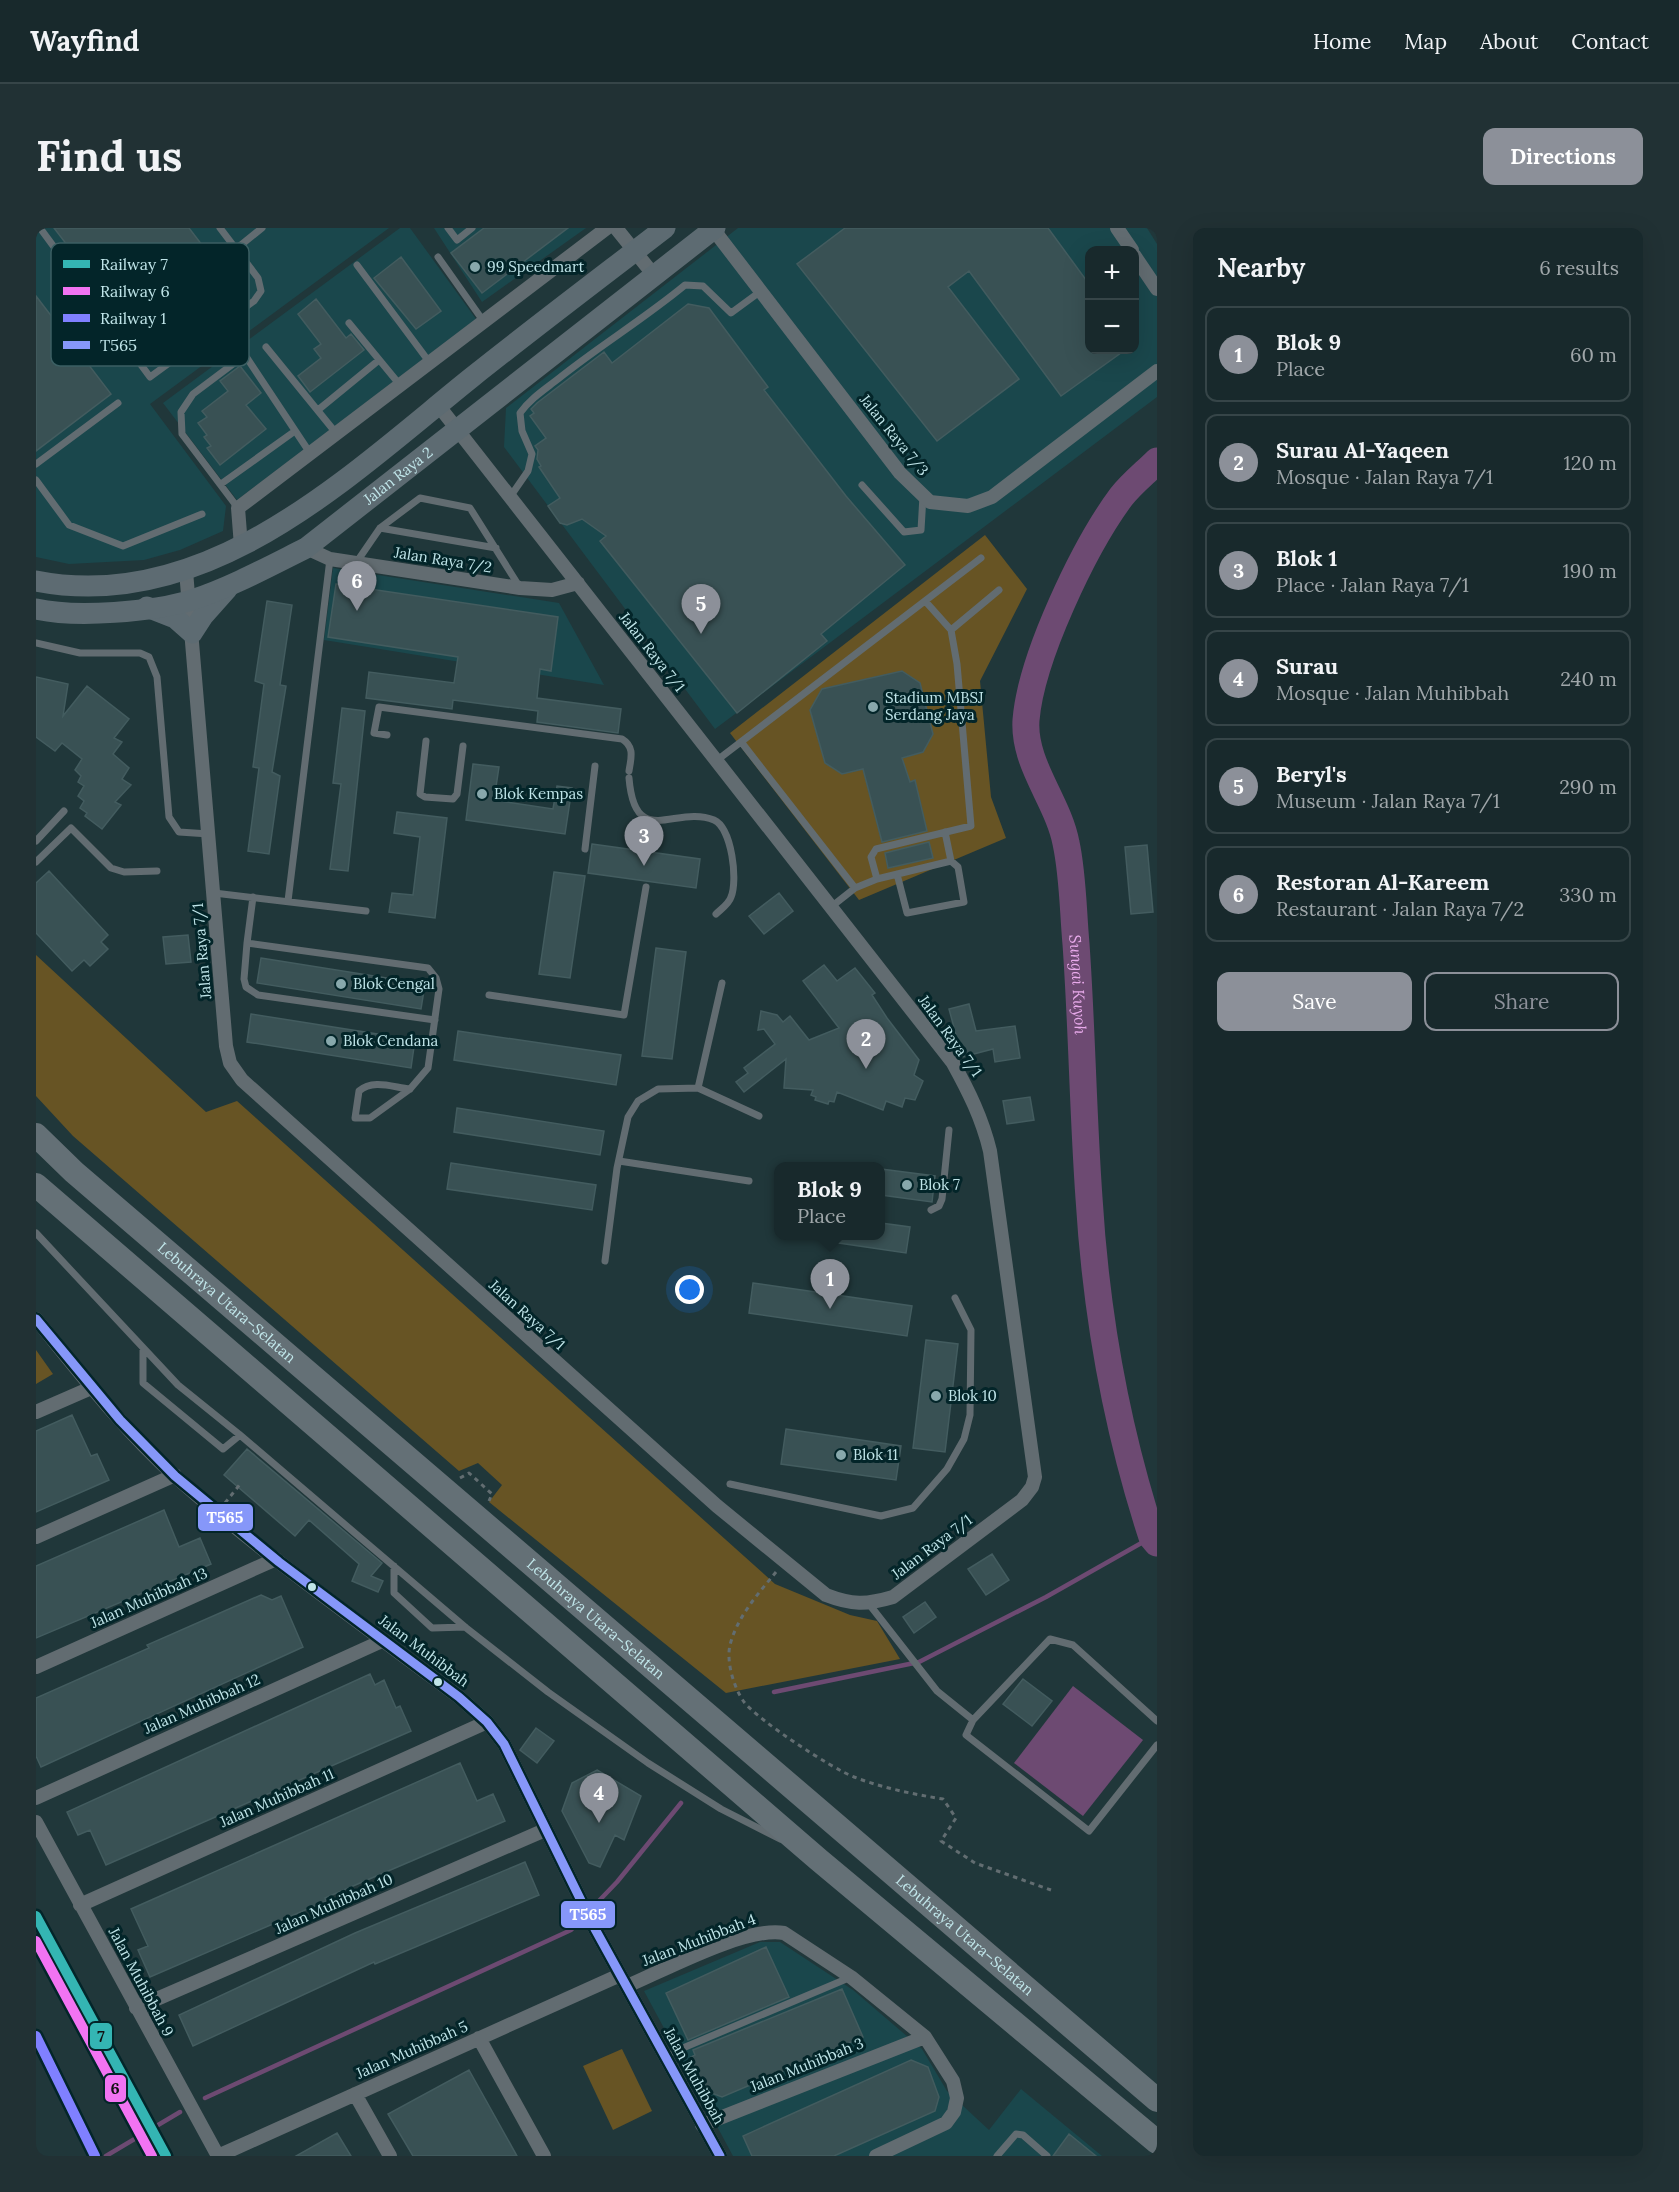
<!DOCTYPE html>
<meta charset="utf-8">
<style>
:root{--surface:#18292c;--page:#213134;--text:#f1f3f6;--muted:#9fa6a9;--line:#364548;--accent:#8c9099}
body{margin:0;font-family:Lora,serif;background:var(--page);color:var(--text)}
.controls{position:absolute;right:18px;top:18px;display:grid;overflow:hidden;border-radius:12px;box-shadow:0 6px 24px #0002}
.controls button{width:54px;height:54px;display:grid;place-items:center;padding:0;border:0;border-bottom:2px solid var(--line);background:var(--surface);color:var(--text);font:30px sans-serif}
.you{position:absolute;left:654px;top:1062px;width:21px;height:21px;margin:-15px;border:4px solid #fff;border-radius:50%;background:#1a73e8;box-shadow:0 0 0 9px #1a73e833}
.badge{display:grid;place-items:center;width:39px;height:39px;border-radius:50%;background:var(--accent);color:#fff;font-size:20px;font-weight:700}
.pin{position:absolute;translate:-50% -50px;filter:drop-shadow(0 2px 3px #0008)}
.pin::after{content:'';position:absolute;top:32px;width:21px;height:18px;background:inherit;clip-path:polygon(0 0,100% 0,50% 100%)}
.popup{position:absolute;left:738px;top:934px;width:111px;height:78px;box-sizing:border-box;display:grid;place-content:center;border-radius:12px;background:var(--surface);filter:drop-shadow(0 2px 4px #0005);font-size:20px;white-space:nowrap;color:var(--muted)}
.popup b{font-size:22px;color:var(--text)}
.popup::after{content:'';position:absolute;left:50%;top:100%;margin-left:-12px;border:12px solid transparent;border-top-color:var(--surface)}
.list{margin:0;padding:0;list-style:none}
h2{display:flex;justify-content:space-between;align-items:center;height:78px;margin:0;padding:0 24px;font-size:26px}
h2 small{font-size:20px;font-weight:400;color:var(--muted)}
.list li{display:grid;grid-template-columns:39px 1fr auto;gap:18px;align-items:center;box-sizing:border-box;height:96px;margin:0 12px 12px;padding:0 12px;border:2px solid var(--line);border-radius:12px}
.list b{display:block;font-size:22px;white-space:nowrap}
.list p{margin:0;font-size:20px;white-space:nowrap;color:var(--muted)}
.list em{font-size:20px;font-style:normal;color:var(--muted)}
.actions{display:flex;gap:12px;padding:18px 24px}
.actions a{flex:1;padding:14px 0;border:2px solid var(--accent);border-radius:12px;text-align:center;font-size:21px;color:var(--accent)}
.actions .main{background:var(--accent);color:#fff}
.map{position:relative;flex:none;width:1121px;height:1928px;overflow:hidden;border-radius:12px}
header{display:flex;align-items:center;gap:36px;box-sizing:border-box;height:84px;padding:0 30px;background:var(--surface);border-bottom:2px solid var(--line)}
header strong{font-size:28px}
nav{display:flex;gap:33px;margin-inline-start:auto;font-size:21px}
.intro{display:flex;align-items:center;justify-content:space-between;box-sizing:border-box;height:144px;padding:0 36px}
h1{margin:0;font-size:42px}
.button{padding:15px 27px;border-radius:12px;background:var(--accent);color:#fff;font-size:21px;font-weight:700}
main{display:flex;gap:36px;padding:0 36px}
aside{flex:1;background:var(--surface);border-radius:12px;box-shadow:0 6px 24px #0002}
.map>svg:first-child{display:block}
</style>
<header>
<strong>Wayfind</strong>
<nav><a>Home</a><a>Map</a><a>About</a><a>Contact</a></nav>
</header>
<div class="intro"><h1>Find us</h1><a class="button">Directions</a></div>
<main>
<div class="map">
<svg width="1121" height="1928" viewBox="0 0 1121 1928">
<rect width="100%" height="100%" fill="#20373a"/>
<!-- built -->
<path fill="#1a474c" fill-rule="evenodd" d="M0,0H353L114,176L190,278L187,303L144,322L108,332L33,336L0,329Z
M364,0H374L440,91L201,272L127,175Z
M398,0H550L446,74Z
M702,0H1111L1121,16V169L679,501L468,219L470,180ZM1054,22H1098V122H1054Z
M297,340L523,375L568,457L288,412Z
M724,1714H744L817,1762L886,1821L911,1863L953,1902L985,1861L1066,1928H697L608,1763Z"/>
<!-- green -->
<path fill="#675424" d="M949,307L991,361L944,453L955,569L970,610L823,672L694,505Z
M0,727L170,884L201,873L739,1356L814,1387L841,1393L864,1431L690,1465L453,1274L466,1257L442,1235L423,1243L37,908L0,868Z
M0,1122L17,1146L0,1156Z
M586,1821L616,1883L577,1902L547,1838Z"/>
<!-- water -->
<path fill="#6d4a72" d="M1037,1458L1107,1512L1047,1588L978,1535Z"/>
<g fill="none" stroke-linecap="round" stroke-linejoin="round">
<!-- stream -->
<path stroke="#6d4a72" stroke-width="4.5" d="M738,1464L883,1434L1010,1369L1116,1309
M169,1870L535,1702L581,1654L645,1575
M70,1928L144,1884"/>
<!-- river -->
<path stroke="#6d4a72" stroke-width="27" id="s1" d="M1121,233C1109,245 1095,256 1085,269C1048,319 995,430 990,492C987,536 1022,573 1030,615C1037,647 1037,683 1040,716C1046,801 1047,886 1053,970C1060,1085 1080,1199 1116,1309L1121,1315"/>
</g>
<!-- building -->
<path fill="#395154" stroke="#435c5f" stroke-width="1.5" d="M18,0H153L176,30L91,95Z
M448,0H532L446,65L415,25Z
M809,0H1012L1053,56V122H1089L1025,168L933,43L912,59L983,151L901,213L761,36Z
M365,29L405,83L380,101L338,50Z
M0,68L75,166L0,223Z
M280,71L310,110L315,106L328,122L274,164L262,148L285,130L278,121L285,116L262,86Z
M652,76L673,80L732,159L728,162L810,268L869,337L785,406L791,413L701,485L564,313L570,308L546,291L531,297L524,295L512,278L524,270L503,239L505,238L501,231L502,222L499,218L510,210L494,188L498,185L495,181L501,175L568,124L576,135Z
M204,138L225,165L210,177L230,201L184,237L171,220L175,218L168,209L171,207L162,195L171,189L166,183L192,163L184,153Z
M300,356L522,389L515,443L504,441L501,470L585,481L582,505L501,494L502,483L417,472L416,481L330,470L333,444L418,455L422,429L292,409Z
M231,373L256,377L244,457L250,458L236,544L244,548L233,626L212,623L223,540L217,539L228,456L219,453Z
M866,443L884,455L897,506L887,524L866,530L874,554L879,552L891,603L846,614L827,541L806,546L789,535L774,482L786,461Z
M0,449L32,456L27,488L51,458L93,491L78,510L86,514L77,526L93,540L86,551L95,557L79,574L85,577L66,601L49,588L51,585L44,580L48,573L42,568L48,558L42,554L45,548L39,542L46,531L26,515L19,523L0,509Z
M306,480L329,483L312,643L294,641L305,556L297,555Z
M437,536L463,539L458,572L517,581L521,558L536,560L529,606L430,592Z
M361,584L411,590L399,690L353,684L356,665L377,667L384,609L358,605Z
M893,614L897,630L852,640L849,625Z
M556,616L664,631L660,660L552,645Z
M1111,617L1117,684L1095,686L1089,619Z
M13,643L72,707L65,714L72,721L54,738L48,732L36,743L0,705V655Z
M518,644L549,648L534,750L503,746Z
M743,665L757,683L728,706L713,688Z
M152,707L155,734L130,736L127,709Z
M620,720L650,724L636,831L606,828Z
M225,730L389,756L385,781L221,755Z
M788,737L801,753L819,740L839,765L836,767L851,790L883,832L878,847L887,853L879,872L869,870L866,879L850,873L847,882L801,864L798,874L793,873L792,876L779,872L780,869L775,867L777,862L748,860L750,831L708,864L700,854L712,845L708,840L739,816L728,801L722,802L725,783L741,787L747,794L754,788L773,812L803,800L767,753Z
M933,776L940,803L979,798L984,830L959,834L957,821L926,829L913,781Z
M215,786L379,812L375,840L211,814Z
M422,803L585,827L580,857L418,832Z
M994,869L998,892L971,896L967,873Z
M421,880L568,903L564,927L418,904Z
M415,935L560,957L556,982L411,961Z
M845,941L899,948L896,974L845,967Z
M845,995L874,999L870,1025L803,1015L804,1008H845Z
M717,1055L876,1078L871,1108L713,1085Z
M890,1112L922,1116L909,1224L877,1220Z
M36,1187L55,1228L61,1226L73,1252L0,1284V1203Z
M750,1201L865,1218L860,1252L745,1236Z
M211,1221L346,1335L335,1348L347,1353L342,1364L316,1353L323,1336L273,1292L259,1308L188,1247Z
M128,1282L143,1319L164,1310L175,1336L0,1410V1338Z
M956,1326L973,1352L950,1367L932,1341Z
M225,1367L236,1372L245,1368L267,1419L5,1539L0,1528V1470L113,1420L111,1417Z
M889,1374L900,1389L878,1405L867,1389Z
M334,1446L339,1457L348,1452L360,1480L364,1478L375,1503L70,1637L54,1602L42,1607L31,1584Z
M987,1451L1016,1473L996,1498L967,1476Z
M500,1500L518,1513L501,1535L484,1522Z
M424,1535L441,1573L457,1566L469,1593L289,1670L290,1673L114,1749L102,1722L112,1718L95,1681Z
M561,1542L605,1568L588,1612L579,1607L564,1639L553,1635L526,1583L536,1555Z
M489,1634L503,1667L339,1736L338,1734L157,1818L143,1787L319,1705Z
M730,1719L753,1769L652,1812L630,1765Z
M806,1761L827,1809L686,1869L670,1863L655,1829L659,1827L657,1822Z
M875,1832L892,1839L903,1869L899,1883L798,1928H716L707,1908Z
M433,1842L481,1928H377L352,1886Z
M301,1905L315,1928H260Z
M1033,1906L1060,1928H1017Z"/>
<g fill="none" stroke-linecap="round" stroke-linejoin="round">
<!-- path -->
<path stroke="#626d71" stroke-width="3" stroke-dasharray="4.5 4.5" stroke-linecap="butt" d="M424,1250L433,1245L456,1266L453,1273
M189,1275L205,1255
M740,1344C722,1366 701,1389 694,1417C690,1434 698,1460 708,1474C723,1493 795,1540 818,1549C847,1560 876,1566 907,1571L920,1590L905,1613L939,1635L1015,1662"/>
<!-- service -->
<path stroke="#626c71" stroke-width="7" d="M4,0L114,149L218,73L225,63L222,50L184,0
M412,0L421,12L436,0
M200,21L226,0
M402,29L448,94
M321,37L394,135
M313,95L364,157
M230,119L300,205
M282,182L343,132
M0,236L82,175
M0,252L33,297L87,318L166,286
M185,256L259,203
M826,257L868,304L885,302L887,268
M474,269L492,243L496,226L486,203L484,185C495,170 508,162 522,151C563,118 608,91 649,57L667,58L695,85L725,63
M202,280L146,206L145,184L157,166L205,130H211L274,225
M344,300L460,320
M320,335L344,300L384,270L434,280L483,358
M915,402L963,362
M0,415L44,425H104L113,429L121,449L133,589L143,604L173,606
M351,507L338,505L343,479L586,511C599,519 595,530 593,543
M390,513L384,566L389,569L417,571L421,566L427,518
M706,515L819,660
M680,533L945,330
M593,550C599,623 640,576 678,592C696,600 702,653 695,669C693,676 685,681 680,686
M0,613L28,583
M549,621L559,538
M0,634L35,600L75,640L88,644L121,643
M861,646L871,685L928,674L922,639L915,633
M841,651L835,629L840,621L935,598L921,436L915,402L890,374
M178,665L330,683
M217,669L211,715L392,740L400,750L403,761L392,840L374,861L334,890H319L323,863C337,851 356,859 374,861
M252,673L294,331
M795,679L819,660L841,651L915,633L909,604
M211,715L208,751L210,759L222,767L399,792
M686,755L662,860L723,888
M453,767L588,787L610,659
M583,933L713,953
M895,982L903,978L906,971L913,902
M0,1005L142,1157L204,1207L429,1399L512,1464L612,1535L685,1581L744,1611
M569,1033L581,940L592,889L602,873L622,861L662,860
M107,1120V1155L187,1221L204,1207
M694,1256L845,1288L877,1280L911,1241L928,1211L934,1187L935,1102L919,1070
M358,1338V1365L396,1400L429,1399
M833,1376L901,1463L937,1492
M1121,1493L1037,1417L1014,1411L937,1492L930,1507L1053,1603L1121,1517
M628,1828L815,1749
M961,1928L980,1906L987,1907L1011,1928"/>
<!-- minor -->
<path stroke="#626c71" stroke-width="14" d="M580,0L617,46
M1081,0L1096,22
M677,1L864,245L894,274L932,278L956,269L1121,143
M1098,27L1121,61
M205,318L202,280L571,0
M270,320L294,331L484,360L516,362L542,355
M150,343L190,818L194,835L206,852L681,1278L790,1367C816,1377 830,1377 857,1369L986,1272L996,1259L999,1249L954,923C946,890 933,864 917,835L402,177
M0,1091C44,1145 87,1201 139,1248C229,1328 327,1397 423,1469L451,1494L468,1516L559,1701L684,1928
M0,1184L55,1160
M0,1309L139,1247
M0,1439L240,1331
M0,1570L346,1413
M0,1594L182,1928
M44,1677L451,1494
M591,1758C629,1742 710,1698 748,1705L815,1749L889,1809L917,1853L921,1870L918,1884L910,1895L840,1928
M100,1780L509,1602
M443,1810L508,1928
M319,1866L354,1928
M666,1897L889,1809
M182,1928L584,1747"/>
<!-- primary -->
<g stroke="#5d6b72" stroke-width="21">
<path d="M0,353C171,387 313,248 435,150C499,99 564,50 629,0"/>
<path d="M111,379L139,390L156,405L167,388L191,361"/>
<path id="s2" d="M0,381C40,390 117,384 156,372C195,359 232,339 270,320L679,0"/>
</g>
<!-- motorway -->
<g stroke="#647076" stroke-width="24">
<path id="s3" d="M0,907L38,944L1121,1872"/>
<path d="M0,957L783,1632L1121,1914"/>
</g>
<!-- bus-1 casing -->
<g stroke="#032529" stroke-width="14">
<path id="bus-1" d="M0,1091L84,1192L139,1248L243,1334L423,1469L451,1494L468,1516L559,1701L684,1928"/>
</g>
<!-- bus-1 -->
<use href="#bus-1" stroke="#8697f9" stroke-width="9"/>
<!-- rail-1 casing -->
<g stroke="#032529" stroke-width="15">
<path id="rail-1" d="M0,1688L130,1928"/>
</g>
<!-- rail-2 casing -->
<g stroke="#032529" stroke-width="15">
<path id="rail-2" d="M0,1713L116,1928"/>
</g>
<!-- rail-3 casing -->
<g stroke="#032529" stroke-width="15">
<path id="rail-3" d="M0,1808L59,1928"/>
</g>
<!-- rail-1 -->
<use href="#rail-1" stroke="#34b5b3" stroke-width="10"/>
<!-- rail-2 -->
<use href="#rail-2" stroke="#f273f2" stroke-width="10"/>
<!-- rail-3 -->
<use href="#rail-3" stroke="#8080ff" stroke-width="10"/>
</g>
<!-- markers -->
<g fill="#88a8ac" stroke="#032529" stroke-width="2">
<circle cx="439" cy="39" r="6"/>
<circle cx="837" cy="479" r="6"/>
<circle cx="446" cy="566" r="6"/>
<circle cx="305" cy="756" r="6"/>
<circle cx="295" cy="813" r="6"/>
<circle cx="871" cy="957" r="6"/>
<circle cx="900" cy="1168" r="6"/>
<circle cx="805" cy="1227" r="6"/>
</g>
<g fill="#c0e5e9" stroke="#032529" stroke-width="2">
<circle cx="276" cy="1359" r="5"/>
<circle cx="402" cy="1454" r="5"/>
</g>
<g text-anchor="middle" stroke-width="6" stroke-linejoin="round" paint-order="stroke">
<!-- poi labels -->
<g font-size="15" fill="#c0e5e9" stroke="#032529" text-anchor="start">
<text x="451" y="44">99 Speedmart</text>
<text x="849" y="475">Stadium MBSJ<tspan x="849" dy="17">Serdang Jaya</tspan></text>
<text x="458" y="571">Blok Kempas</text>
<text x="317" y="761">Blok Cengal</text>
<text x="307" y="818">Blok Cendana</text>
<text x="883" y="962">Blok 7</text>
<text x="912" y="1173">Blok 10</text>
<text x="817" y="1232">Blok 11</text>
</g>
<!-- street labels -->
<g font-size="15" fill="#c0e5e9" stroke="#032529">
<text transform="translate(858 207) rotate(51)" y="5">Jalan Raya 7/3</text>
<text dy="5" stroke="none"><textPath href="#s2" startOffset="400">Jalan Raya 2</textPath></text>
<text transform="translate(407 332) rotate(9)" y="5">Jalan Raya 7/2</text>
<text transform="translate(616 424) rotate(52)" y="5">Jalan Raya 7/1</text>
<text transform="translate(166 723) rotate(-95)" y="5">Jalan Raya 7/1</text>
<text transform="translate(914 808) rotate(54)" y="5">Jalan Raya 7/1</text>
<text dy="5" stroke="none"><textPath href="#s3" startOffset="254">Lebuhraya Utara–Selatan</textPath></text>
<text transform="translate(491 1087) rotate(42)" y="5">Jalan Raya 7/1</text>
<text transform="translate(896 1319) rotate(-37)" y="5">Jalan Raya 7/1</text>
<text transform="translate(113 1370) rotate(-24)" y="5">Jalan Muhibbah 13</text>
<text dy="5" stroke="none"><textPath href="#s3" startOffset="740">Lebuhraya Utara–Selatan</textPath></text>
<text transform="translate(388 1423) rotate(37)" y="5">Jalan Muhibbah</text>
<text transform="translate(166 1476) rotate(-24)" y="5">Jalan Muhibbah 12</text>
<text transform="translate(241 1570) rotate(-24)" y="5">Jalan Muhibbah 11</text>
<text transform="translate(298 1676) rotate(-24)" y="5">Jalan Muhibbah 10</text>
<text dy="5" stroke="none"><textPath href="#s3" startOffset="1226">Lebuhraya Utara–Selatan</textPath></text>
<text transform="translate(663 1712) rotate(-21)" y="5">Jalan Muhibbah 4</text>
<text transform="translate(105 1754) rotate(62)" y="5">Jalan Muhibbah 9</text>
<text transform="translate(376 1822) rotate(-24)" y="5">Jalan Muhibbah 5</text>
<text transform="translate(771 1837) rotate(-22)" y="5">Jalan Muhibbah 3</text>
<text transform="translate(658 1848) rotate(61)" y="5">Jalan Muhibbah</text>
</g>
<!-- water labels -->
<g font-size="16" font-style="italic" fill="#e8aaeb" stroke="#032529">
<text dy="6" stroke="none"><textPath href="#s1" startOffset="568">Sungai Kuyoh</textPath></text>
</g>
</g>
<!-- legend -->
<rect x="15" y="15" width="198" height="123" rx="9" fill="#032529" stroke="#3c5f63" stroke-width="1.5"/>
<rect x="27" y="32" width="27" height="8" fill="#34b5b3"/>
<rect x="27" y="59" width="27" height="8" fill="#f273f2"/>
<rect x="27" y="86" width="27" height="8" fill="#8080ff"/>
<rect x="27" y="113" width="27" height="8" fill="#8697f9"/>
<g font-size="16" fill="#c0e5e9">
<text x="64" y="42">Railway 7</text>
<text x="64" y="69">Railway 6</text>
<text x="64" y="96">Railway 1</text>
<text x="64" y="123">T565</text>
</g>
<g stroke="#032529" stroke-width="2">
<rect x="161" y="1275" width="57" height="29" rx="6" fill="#8697f9"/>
<rect x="524" y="1672" width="56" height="29" rx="6" fill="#8697f9"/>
<rect x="53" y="1794" width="24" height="28" rx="6" fill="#34b5b3"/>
<rect x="68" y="1846" width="23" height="29" rx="6" fill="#f273f2"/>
</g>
<g font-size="16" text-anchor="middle" font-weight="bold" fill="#fff">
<text x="189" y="1295">T565</text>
<text x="552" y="1692">T565</text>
</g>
<g font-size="16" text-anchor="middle" font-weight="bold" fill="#111">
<text x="65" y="1814">7</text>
<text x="79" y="1866">6</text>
</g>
</svg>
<div class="controls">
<button>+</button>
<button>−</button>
</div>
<div class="you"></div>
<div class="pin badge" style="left:794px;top:1081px">1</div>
<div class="popup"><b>Blok 9</b>Place</div>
<div class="pin badge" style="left:830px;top:841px">2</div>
<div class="pin badge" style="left:608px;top:638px">3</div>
<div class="pin badge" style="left:563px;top:1595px">4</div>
<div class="pin badge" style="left:665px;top:406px">5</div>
<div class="pin badge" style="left:321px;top:383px">6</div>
</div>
<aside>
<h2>Nearby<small>6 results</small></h2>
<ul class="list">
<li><span class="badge">1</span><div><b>Blok 9</b><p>Place</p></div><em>60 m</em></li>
<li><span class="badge">2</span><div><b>Surau Al-Yaqeen</b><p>Mosque · Jalan Raya 7/1</p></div><em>120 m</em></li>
<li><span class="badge">3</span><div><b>Blok 1</b><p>Place · Jalan Raya 7/1</p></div><em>190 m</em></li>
<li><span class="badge">4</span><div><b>Surau</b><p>Mosque · Jalan Muhibbah</p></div><em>240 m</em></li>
<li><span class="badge">5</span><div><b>Beryl's</b><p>Museum · Jalan Raya 7/1</p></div><em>290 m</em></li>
<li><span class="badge">6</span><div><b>Restoran Al-Kareem</b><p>Restaurant · Jalan Raya 7/2</p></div><em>330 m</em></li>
</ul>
<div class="actions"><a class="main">Save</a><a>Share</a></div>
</aside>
</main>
